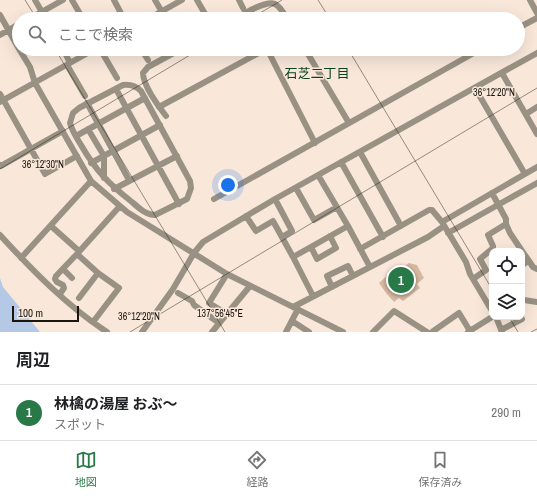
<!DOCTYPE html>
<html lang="ja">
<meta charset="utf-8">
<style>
:root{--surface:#fff;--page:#f6f6f6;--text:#202124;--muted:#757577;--line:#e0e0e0;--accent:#287848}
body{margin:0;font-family:"Archivo Narrow","Noto Sans JP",sans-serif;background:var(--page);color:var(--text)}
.controls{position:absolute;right:12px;bottom:12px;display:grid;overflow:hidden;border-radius:8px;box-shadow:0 4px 16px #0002}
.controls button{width:36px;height:36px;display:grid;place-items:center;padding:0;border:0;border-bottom:1px solid var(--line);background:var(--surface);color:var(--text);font:20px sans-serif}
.scale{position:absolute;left:12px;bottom:10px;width:67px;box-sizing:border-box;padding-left:4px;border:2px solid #1b1510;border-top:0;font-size:11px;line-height:14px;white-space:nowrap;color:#1b1510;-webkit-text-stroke:3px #f9e8da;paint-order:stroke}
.you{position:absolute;left:228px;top:185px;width:14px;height:14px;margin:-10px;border:3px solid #fff;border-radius:50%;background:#1a73e8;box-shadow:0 0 0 6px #1a73e833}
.badge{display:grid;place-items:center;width:26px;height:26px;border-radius:50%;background:var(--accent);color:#fff;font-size:13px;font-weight:700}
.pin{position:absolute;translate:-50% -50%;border:2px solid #fff;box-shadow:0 1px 4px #0006}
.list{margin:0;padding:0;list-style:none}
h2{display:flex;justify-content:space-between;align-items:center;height:52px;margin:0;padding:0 16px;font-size:17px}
h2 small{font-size:13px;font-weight:400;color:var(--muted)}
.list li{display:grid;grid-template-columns:26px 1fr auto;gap:12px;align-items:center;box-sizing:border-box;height:56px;padding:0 16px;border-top:1px solid var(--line)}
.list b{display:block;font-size:15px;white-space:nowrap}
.list p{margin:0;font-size:13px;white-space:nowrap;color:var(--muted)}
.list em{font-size:13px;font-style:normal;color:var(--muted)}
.icon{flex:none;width:22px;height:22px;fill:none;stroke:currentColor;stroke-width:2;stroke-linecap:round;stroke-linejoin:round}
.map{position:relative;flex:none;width:537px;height:332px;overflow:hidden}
.search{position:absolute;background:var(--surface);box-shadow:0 4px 16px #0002;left:12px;right:12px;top:12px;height:44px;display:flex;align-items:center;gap:10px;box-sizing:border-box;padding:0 14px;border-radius:22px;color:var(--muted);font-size:15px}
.sheet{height:108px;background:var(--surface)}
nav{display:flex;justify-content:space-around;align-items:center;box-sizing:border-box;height:56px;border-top:1px solid var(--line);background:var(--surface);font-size:11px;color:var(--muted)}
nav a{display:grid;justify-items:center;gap:2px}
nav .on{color:var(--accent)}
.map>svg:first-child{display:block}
</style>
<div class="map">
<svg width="537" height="332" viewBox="0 0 537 332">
<rect width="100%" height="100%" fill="#f9e8da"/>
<!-- water -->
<path fill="#b5c8e6" d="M0,278L3,287L40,332H0Z"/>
<!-- building -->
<path fill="#d6b9a1" d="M409,263L417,265L424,278L417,284L420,288L403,301L399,298L394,302L386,293L379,283L389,274L392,276Z"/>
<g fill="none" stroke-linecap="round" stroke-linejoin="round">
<!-- minor -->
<path stroke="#999284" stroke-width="6" d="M35,0L46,19
M72,0L83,19
M114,0L124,19
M155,0L166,19
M197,0L208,19
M239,0L243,8
M530,0L537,13
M0,15L19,49
M29,19L63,0
M148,19L182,0
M235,19C243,14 267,0 275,4C281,7 284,14 287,19
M518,28L537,18
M0,35L19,24
M19,49L30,67L35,83L91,181L127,212L227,274L343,332
M63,49L70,63
M100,49L117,78
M141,49L148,60
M267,49L315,143
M305,49L349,123
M67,65L85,96
M502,73L537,134
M123,85C131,84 136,86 141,91L190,181L191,188L187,199L155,215C146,215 139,208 132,202C109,184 96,171 81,145C77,138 72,131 70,123L73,113L79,108Z
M475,88L525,174
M116,89L179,204
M0,94L45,174L77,156
M0,102L95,49
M87,103L129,180
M159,107L266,49
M526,114L537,107
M166,116C158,106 143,85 143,73L148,67L181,49
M88,129L104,156V178
M76,136L145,98
M360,152L401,226
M341,162L383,237
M91,163L160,125
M0,165L1,166L63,131
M318,175L348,226L370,267
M296,188L314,220L337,207
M114,189L177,156
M492,193L506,219V224L510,233L522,251
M214,199L481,49
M275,199L292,231L282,237
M246,216L256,231L273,221L293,257L313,296
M442,222L537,167
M51,226L79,251
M448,233L537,183
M0,235C32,270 67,306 107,332
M311,247L317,259L336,248L330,236
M360,249L429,210H432L442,222L466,262L470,274L492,311
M522,251L529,261L522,265
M293,257L348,226
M21,258L91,181
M529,261L533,267L537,269
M63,269L72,278
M473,279L486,270L480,259L493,248V246L488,235L506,224
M332,287L327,276L348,266L353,276
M178,293L192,301L194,305L219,323
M60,294L64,288L63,285L57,282L55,279L56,276L77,254
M79,298L98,273
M522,301L524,300L537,302
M293,307L428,237L444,226
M227,314L209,303L227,274
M496,317L502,332
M292,321L309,332
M93,322L119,288L98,273L77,254L120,206
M501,330L522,319
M142,332L173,289L194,253L203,242L275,199L537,53
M212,332L250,286
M286,332L298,309
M373,332L394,311L427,332
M432,332L459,313L470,331
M468,332L492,317"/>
</g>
<!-- ticks -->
<path fill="none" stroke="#1b1510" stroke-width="1" stroke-opacity="0.45" d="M25,0L37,19M318,0L330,19M250,19L282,0M55,49L225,332M348,49L492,289M0,169L200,49M509,317L518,332M130,332L537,88M531,332L537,329"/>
<g text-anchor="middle" stroke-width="3" stroke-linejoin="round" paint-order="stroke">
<!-- neighbourhood labels -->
<g font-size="13" fill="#094323" stroke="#f9e8da">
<text x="317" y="78">石芝二丁目</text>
</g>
</g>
<g font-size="10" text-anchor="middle" fill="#1b1510" stroke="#f9e8da" stroke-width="3" stroke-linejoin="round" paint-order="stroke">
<text x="494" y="96">36°12'20"N</text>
<text x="43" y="168">36°12'30"N</text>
<text x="220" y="317">137°56'45"E</text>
<text x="139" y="320">36°12'20"N</text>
</g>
</svg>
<div class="controls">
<button><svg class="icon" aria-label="locate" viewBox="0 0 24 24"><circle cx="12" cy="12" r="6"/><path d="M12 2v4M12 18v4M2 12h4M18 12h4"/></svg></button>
<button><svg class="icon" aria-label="layers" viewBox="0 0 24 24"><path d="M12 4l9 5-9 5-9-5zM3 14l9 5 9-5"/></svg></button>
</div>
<div class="scale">100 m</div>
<div class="you"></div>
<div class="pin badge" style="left:401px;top:280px">1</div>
<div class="search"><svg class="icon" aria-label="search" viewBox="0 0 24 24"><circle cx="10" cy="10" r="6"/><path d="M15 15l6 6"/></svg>ここで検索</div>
</div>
<section class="sheet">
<h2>周辺<small></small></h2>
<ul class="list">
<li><span class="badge">1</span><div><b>林檎の湯屋 おぶ～</b><p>スポット</p></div><em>290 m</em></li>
</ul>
</section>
<nav>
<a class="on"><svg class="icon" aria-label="map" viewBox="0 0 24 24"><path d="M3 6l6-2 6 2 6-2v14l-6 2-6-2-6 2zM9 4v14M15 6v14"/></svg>地図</a>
<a><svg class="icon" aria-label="directions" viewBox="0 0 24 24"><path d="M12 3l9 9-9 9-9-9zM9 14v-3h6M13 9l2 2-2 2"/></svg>経路</a>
<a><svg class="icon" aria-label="saved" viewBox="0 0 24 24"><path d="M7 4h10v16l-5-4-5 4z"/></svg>保存済み</a>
</nav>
